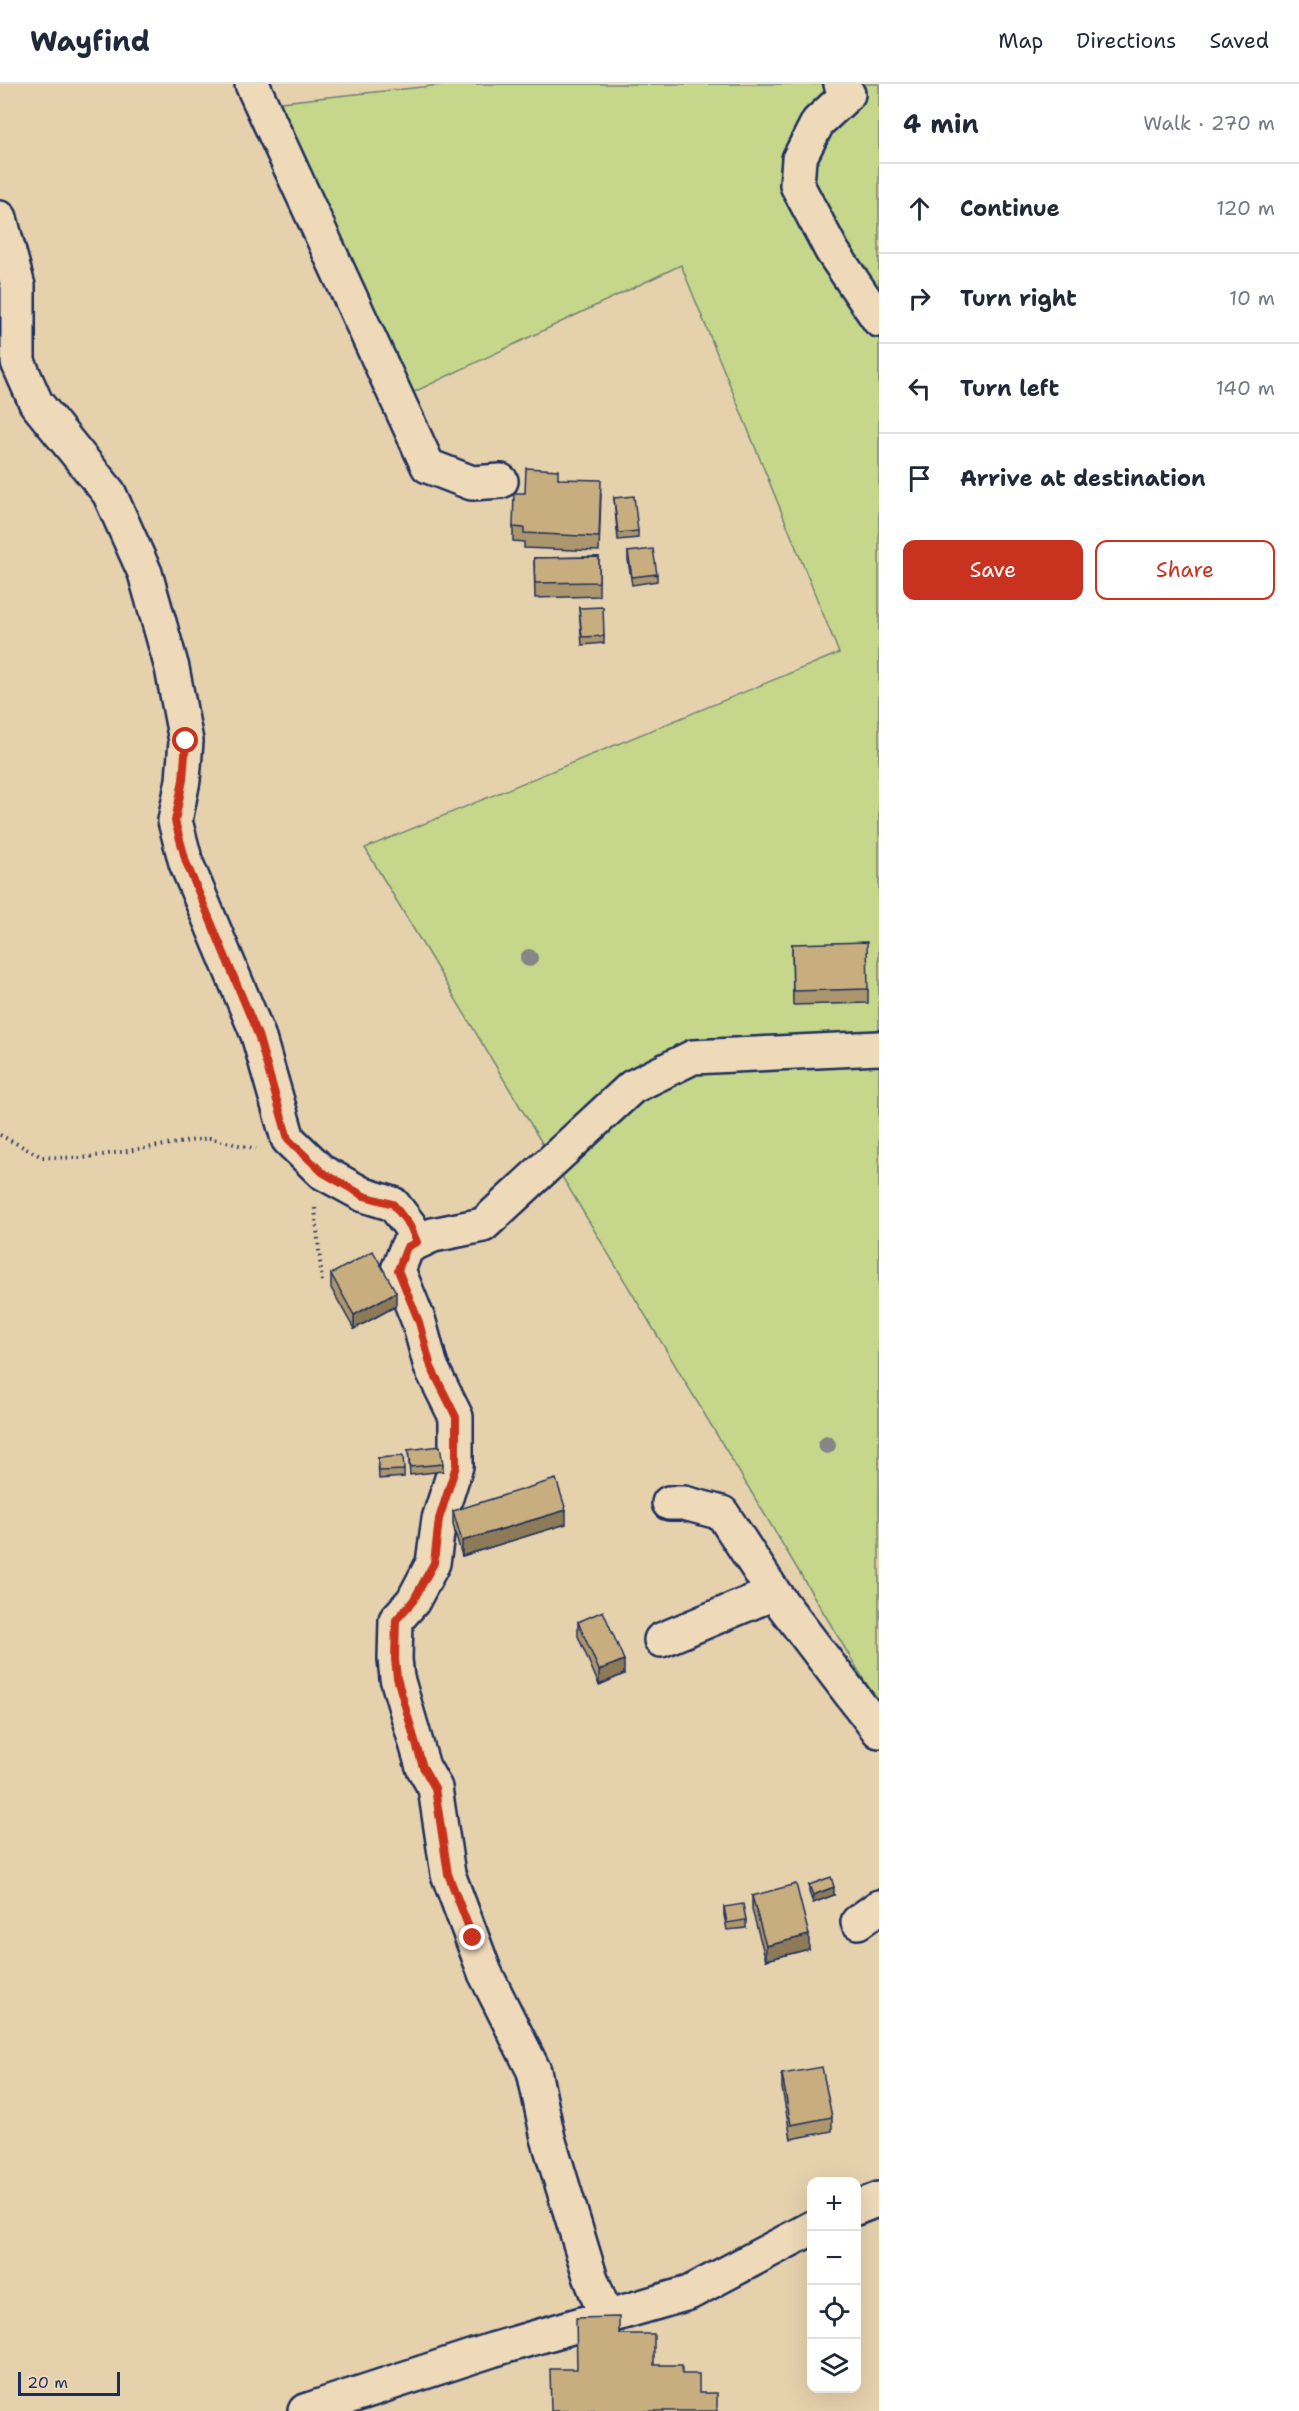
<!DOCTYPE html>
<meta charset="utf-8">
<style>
:root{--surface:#fff;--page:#f2f2f3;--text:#1f2937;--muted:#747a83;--line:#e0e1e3;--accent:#c8321e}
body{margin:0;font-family:"Shantell Sans",sans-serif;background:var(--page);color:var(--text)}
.controls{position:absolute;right:18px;bottom:18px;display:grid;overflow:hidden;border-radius:12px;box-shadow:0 6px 24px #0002}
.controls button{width:54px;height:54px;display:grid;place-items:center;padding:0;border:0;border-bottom:2px solid var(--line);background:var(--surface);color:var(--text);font:30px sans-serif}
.scale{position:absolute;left:18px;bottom:15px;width:102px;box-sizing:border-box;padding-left:6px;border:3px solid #1b2f5e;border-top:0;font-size:16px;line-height:21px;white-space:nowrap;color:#1b2f5e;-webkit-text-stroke:4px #eedab8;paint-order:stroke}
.stop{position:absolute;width:18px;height:18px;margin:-14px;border:4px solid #c8321e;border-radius:50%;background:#fff}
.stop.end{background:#c8321e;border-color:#fff;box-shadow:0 2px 6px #0008}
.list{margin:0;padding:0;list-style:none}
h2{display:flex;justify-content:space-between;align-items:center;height:78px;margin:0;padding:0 24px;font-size:26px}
h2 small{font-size:20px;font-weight:400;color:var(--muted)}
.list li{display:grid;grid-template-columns:39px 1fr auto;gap:18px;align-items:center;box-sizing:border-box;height:90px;padding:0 24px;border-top:2px solid var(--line)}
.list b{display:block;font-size:22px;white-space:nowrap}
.list em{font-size:20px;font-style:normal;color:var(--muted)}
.actions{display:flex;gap:12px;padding:18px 24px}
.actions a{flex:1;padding:14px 0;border:2px solid var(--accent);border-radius:12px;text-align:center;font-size:21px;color:var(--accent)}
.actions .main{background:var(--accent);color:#fff}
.icon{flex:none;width:33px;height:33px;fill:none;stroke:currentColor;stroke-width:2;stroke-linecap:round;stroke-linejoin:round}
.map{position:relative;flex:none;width:879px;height:2327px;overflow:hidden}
header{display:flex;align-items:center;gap:36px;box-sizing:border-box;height:84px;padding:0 30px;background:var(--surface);border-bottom:2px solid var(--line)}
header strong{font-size:28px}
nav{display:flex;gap:33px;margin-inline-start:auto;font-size:21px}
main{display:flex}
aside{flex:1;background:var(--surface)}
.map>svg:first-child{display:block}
</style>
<header>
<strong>Wayfind</strong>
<nav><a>Map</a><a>Directions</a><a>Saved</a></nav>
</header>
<main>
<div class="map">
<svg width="879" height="2327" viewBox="0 0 879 2327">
<rect width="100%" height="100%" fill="#e6d1ad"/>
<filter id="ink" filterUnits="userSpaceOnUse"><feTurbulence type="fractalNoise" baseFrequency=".0167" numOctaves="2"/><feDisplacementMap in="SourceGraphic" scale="12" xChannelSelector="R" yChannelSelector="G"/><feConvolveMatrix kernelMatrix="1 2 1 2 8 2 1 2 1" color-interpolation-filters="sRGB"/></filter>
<g filter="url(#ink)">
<!-- green -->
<path fill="#c6d78c" stroke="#708375" stroke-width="1.5" d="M450,0H879V1621L365,764L839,569L681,181L414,308L263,20Z"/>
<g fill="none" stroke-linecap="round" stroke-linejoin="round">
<!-- minor casing -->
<g stroke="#1b2f5e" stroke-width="38">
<path id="minor" d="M252,0L428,382L472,399L501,397
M841,0L848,10L818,38L799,75L797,101L832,167L879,236
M0,134L18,202V278L36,319L109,409L145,489L172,584L186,657L183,696L175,737L186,779L258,951L288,1055L322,1088L364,1111L393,1120L410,1142L417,1158
M669,1419H684L722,1429L774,1509L879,1647
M661,1556L774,1509
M858,1838L879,1823
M856,2124L879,2115
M606,2233L590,2192L548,2054L534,1987L485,1889L448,1790L435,1704L423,1683L397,1594L395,1575L396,1536L413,1517L433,1479L439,1435L456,1382V1333L431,1283L419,1238L398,1186L407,1163L433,1151L483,1141L632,1003L693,973L879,964
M305,2327L492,2266L689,2209L812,2144"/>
</g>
<!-- path -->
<path stroke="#1b2f5e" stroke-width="4" stroke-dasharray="1.5 4.5" stroke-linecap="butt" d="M0,1051L42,1073L83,1074L209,1054L256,1065
M315,1124L322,1198"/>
<!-- minor -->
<use href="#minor" stroke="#eedab8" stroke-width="33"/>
</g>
<!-- trees -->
<g fill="#858685">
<circle cx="529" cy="874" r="9"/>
<circle cx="827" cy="1361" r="9"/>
</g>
<!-- wall -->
<path fill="#ac966d" stroke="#1b2f5e" stroke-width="1.5" d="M558,395L601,410L599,467L524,464V458L513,457V443L525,409Z
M614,414L638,447V454L618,456Z
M628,468L657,490V497L632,501L628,476Z
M599,473V512L535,514L534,474Z
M579,524L604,552V559L582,561Z
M792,860L868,905V919L793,921Z
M331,1190L396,1222L354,1245L331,1204Z
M408,1366L443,1380V1387L410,1391Z
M378,1374L404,1386V1393L379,1395Z
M453,1427L566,1440L462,1472L453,1441Z
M578,1538L624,1590L599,1601L578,1552Z
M809,1801L834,1811L813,1819L809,1808Z
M752,1812L809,1865L766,1876L752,1826Z
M724,1823L746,1836V1844L727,1846L724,1831Z
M782,1990L832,2033V2047L791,2055L782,2004Z"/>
<!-- shaded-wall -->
<path fill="#8c7a59" stroke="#1b2f5e" stroke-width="1.5" d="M396,1208V1222L354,1245V1231Z
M566,1426V1440L462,1472V1457Z
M624,1576V1590L599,1601V1586Z
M834,1803V1811L813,1819V1811Z
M809,1851V1865L766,1876V1862Z"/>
<!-- building -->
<path fill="#c8ae7f" stroke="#1b2f5e" stroke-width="1.5" d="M526,384L558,386V395L601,396L599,453L524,449V444L513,443L514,409H525Z
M634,412L638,447L618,449L614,414Z
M653,465L657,490L632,493L628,468Z
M599,473V498L535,499L534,474Z
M603,523L604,552L582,553L579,524Z
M867,858L868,905L793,907L792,860Z
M373,1167L396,1208L354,1231L331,1190Z
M440,1362L443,1380L410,1383L408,1366Z
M403,1372L404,1386L379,1387L378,1374Z
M556,1395L566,1426L462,1457L453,1427Z
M603,1527L624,1576L599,1586L578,1538Z
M831,1793L834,1803L813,1811L809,1801Z
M796,1800L809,1851L766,1862L752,1812Z
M743,1820L746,1836L727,1839L724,1823Z
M822,1983L832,2033L791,2041L782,1990Z
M619,2233V2250H654V2281H682V2290H699V2309H717V2327H551L550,2285H577L576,2234Z"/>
</g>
<g fill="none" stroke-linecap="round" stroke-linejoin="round" filter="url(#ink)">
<!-- route -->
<path stroke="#c8321e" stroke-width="8" d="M186,657L183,696L175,737L186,778L258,951L288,1055L322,1088L364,1112L393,1120L410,1142L417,1158L407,1163L398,1186L419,1238L431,1283L456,1333V1382L439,1435L434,1479L413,1517L396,1536L395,1575L397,1594L413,1650L423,1683L435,1704L448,1790L473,1854"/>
</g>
</svg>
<div class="controls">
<button>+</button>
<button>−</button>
<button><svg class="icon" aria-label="locate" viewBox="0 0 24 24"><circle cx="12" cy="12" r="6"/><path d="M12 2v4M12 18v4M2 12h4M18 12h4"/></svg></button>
<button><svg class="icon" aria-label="layers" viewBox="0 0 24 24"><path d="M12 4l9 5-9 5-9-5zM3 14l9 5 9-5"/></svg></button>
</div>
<div class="scale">20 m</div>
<div class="stop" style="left:186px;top:657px"></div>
<div class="stop end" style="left:473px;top:1854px"></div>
</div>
<aside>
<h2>4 min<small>Walk · 270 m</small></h2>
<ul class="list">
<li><svg class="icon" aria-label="ahead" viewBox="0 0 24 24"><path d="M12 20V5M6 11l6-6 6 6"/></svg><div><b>Continue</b></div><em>120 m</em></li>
<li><svg class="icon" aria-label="right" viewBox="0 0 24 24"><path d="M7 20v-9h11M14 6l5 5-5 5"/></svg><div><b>Turn right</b></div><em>10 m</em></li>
<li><svg class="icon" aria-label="left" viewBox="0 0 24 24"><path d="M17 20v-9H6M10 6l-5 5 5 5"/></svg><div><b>Turn left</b></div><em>140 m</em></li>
<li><svg class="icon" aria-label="arrive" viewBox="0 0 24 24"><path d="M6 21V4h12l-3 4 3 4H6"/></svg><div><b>Arrive at destination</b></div></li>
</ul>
<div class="actions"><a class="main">Save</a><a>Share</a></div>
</aside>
</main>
